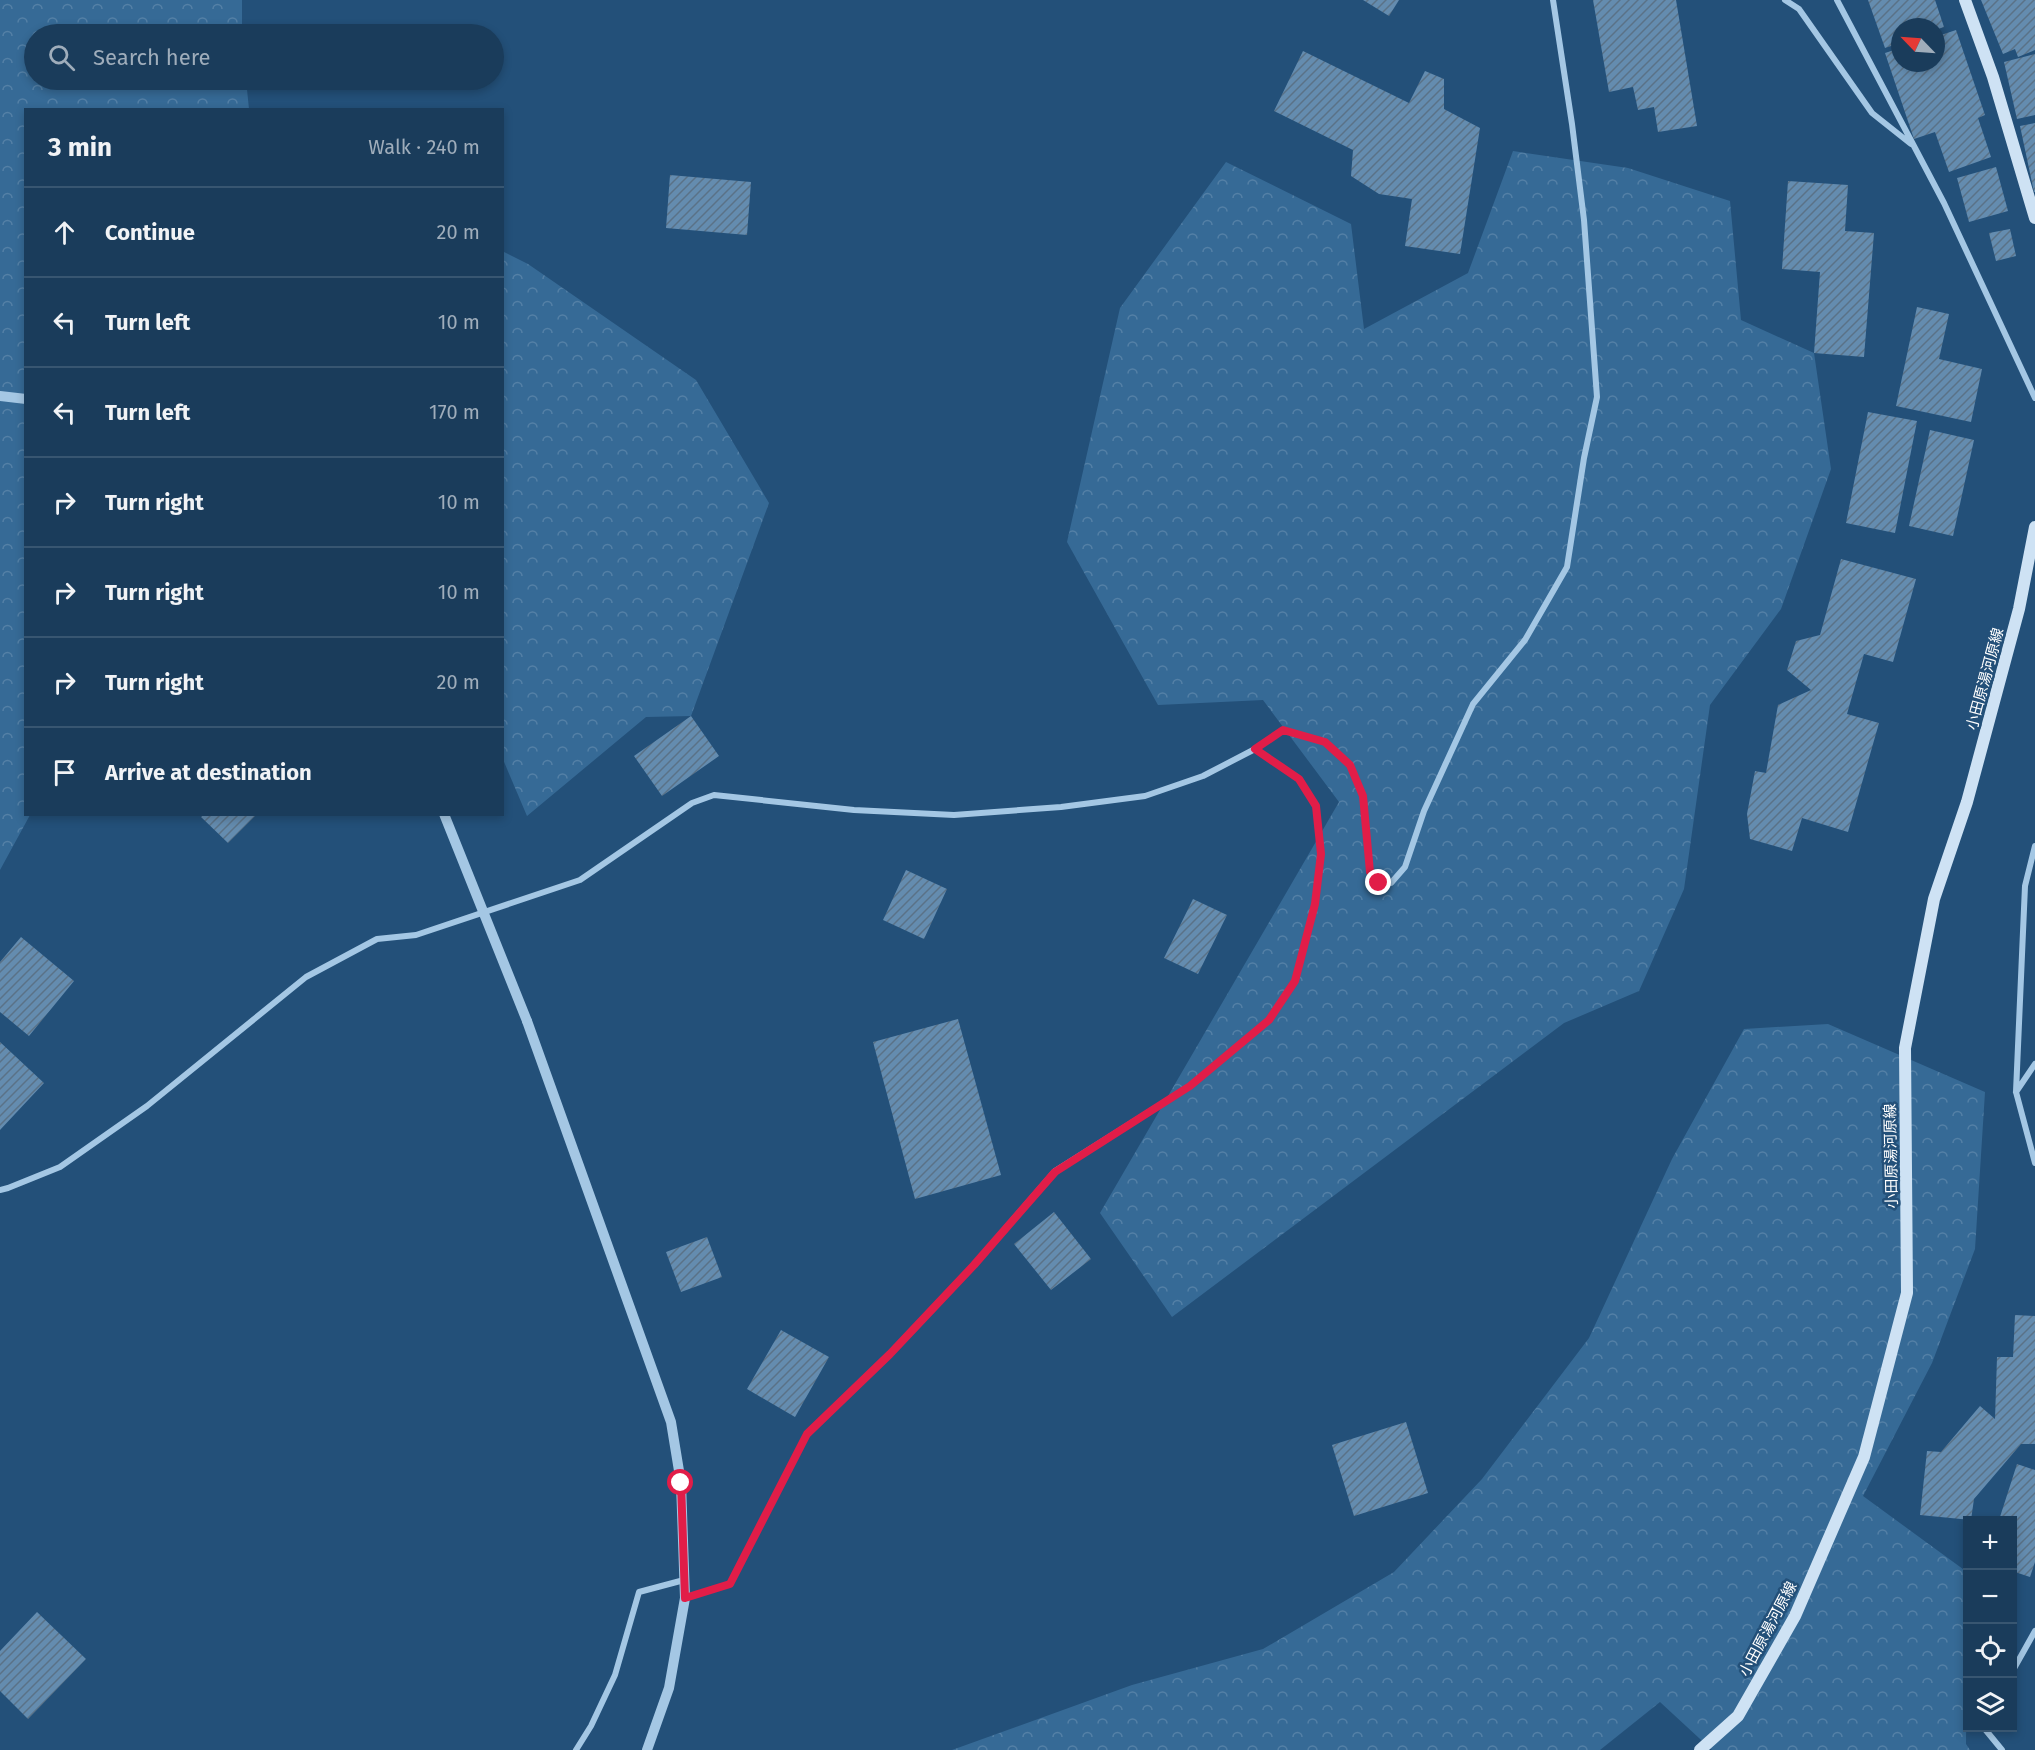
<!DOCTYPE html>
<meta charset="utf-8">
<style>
:root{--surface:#1a3c5b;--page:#274764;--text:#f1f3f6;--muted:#9fadbb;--line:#385671}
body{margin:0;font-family:"Fira Sans","Noto Sans JP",sans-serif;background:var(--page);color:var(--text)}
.controls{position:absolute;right:18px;bottom:18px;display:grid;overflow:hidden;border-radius:0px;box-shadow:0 3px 9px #0003}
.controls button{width:54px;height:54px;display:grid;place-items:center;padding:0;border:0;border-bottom:2px solid var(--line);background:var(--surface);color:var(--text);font:30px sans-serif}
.compass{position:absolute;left:1891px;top:18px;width:54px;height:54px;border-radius:50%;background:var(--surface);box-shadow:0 3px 9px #0003;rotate:295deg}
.stop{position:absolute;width:18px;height:18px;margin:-14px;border:4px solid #e11d48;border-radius:50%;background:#fff}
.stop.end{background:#e11d48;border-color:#fff;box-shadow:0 2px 6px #0008}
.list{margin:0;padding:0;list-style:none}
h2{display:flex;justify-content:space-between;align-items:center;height:78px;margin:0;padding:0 24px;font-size:26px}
h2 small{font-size:20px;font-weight:400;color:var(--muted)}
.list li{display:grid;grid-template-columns:39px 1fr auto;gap:18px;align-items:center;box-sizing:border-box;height:90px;padding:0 24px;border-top:2px solid var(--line)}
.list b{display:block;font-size:22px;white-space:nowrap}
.list em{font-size:20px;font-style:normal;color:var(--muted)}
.icon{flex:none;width:33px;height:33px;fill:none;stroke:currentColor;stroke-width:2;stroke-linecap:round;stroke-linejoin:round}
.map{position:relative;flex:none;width:2035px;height:1750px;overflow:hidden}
.search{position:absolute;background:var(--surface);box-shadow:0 3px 9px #0003;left:24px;top:24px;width:480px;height:66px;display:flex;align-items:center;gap:15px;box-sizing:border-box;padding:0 21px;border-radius:33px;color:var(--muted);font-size:22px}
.panel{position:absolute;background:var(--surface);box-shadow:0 3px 9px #0003;left:24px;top:108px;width:480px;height:708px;border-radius:0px}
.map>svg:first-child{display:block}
</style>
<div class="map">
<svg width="2035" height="1750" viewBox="0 0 2035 1750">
<defs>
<pattern id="forest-crowns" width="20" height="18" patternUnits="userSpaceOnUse" patternTransform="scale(1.5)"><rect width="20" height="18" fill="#366a96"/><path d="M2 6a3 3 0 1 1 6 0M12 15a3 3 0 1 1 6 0" fill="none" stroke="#5480a6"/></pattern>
<pattern id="building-hatch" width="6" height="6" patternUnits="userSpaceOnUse" patternTransform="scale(1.5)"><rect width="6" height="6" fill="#648caf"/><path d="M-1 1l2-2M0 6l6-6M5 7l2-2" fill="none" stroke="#5a7287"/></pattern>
</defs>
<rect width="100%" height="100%" fill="#235079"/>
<!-- forest -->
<path fill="url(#forest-crowns)" d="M0,0H242V34H34V80H246L249,109L26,110V814L30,815L0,870Z
M1513,151L1628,168L1730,201L1741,320L1814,353L1831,469L1781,609L1710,705L1684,889L1639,991L1564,1023L1172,1317L1100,1213L1339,802L1263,700L1158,705L1067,542L1120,308L1226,162L1351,224L1364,329L1468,273Z
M502,251L528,264L696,380L769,503L691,716L646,717L527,816L502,757Z
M1828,1024L1985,1092L1975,1249L1932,1363L1863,1496L1967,1572L1966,1744L1970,1750H1712L1660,1702L1600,1750H952L1132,1685L1263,1649L1394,1572L1482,1479L1589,1338L1672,1159L1744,1029Z"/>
<!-- building -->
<path fill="url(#building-hatch)" d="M1363,0H1399L1389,16Z
M1593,0H1676L1697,126L1658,132L1654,107L1638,110L1633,87L1609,92Z
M1868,0H1935L1944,27L1938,29L1941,35L1956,30L1985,115L1978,118L1991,157L1949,172L1935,132L1914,139L1885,53L1900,48V63H1936V27H1900V43L1885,48Z
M1981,0H2035V50L2018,57L2015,49L2003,54Z
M1303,51L1409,103L1425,71L1444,79V109L1480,128L1460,254L1405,246L1412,199L1379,194L1351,176L1353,150L1274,111Z
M2035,54V115L2017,119L2004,62Z
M2035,123V192H2034L2020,126Z
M1996,167L2008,211L1969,222L1957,178Z
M670,175L751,182L747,235L666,228Z
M1788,181L1848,185L1845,231L1874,233L1864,357L1814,353L1820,272L1782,269Z
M2010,229L2016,256L1996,261L1989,233Z
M1917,307L1949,314L1939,359L1982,369L1971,422L1896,406Z
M1868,412L1917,421L1895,533L1846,523Z
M1930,430L1974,440L1953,536L1909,526Z
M1841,559L1916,579L1893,662L1864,654L1847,714L1879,723L1848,832L1802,818L1792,851L1750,839L1747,814L1755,771L1766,773L1778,705L1811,690L1787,670L1796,641L1820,635Z
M691,716L719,756L662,796L634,756Z
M204,814H257L228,843L201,817Z
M906,870L947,889L924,939L883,920Z
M1193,899L1227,915L1198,974L1164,958Z
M21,937L74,981L29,1036L0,1012V962Z
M958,1019L1001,1175L915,1199L873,1042Z
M0,1042L44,1083L0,1130Z
M1054,1212L1091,1259L1051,1290L1014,1244Z
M707,1237L722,1277L681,1292L666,1252Z
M2015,1315L2035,1316V1444H2021L1974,1499L1971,1520L1920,1515L1927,1451L1941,1452L1980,1406L1995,1419L1997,1357H2013Z
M781,1330L829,1357L795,1417L747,1389Z
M1406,1422L1428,1493L1354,1516L1332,1445Z
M2017,1464L2035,1470V1562L2030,1577L2012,1571V1520H1999Z
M37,1612L86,1659L28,1719L0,1691V1651Z"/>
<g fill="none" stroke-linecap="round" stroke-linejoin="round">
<!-- minor -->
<path stroke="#a4c7e4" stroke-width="6" d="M1785,0L1799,9L1872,113L1911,144
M1837,0L1944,203L2035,398
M2035,846L2025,886L2016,1092L2035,1163
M2016,1092L2035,1064
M0,1190L8,1188L60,1167L147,1106L306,977L377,939L416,935L580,880L692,803L714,795L854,810L954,815L1061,807L1145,796L1203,776L1255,749L1283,730L1325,742L1350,765L1363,796L1370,872L1379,883H1391L1405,867L1424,811L1473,704L1525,640L1567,567L1584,458L1597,397L1584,220L1572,124L1553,0
M685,1598L730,1584L807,1434L890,1354L974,1265L1055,1171L1190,1086L1269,1020L1295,981L1315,904L1321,854L1316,806L1299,779L1255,749
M2012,1672L2035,1631
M1984,1728L2002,1750
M576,1750L591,1726L615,1675L639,1592L684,1580"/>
<!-- tertiary -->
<path stroke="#a4c7e4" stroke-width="10" d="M0,396L26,399
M527,1021L671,1422L681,1483L685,1598L669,1688L647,1750"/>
<!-- secondary -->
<path stroke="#cee2f4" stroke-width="12" d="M1965,0L1993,77L2035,218
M1700,1750L1738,1716L1795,1616L1864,1457L1907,1293L1905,1048L1934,899L1967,802L2019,609L2035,527"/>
<!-- tertiary-bridge -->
<path stroke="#a4c7e4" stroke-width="10" d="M444,814L527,1021"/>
</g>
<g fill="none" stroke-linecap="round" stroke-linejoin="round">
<!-- route -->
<path stroke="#e11d48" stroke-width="8" d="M681,1483L685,1598L730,1584L807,1434L890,1354L974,1265L1055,1172L1190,1086L1269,1020L1295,981L1315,904L1321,854L1316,806L1299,779L1255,749L1283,730L1325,742L1350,765L1363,796L1370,872L1379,883"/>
</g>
<g text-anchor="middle" stroke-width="5" stroke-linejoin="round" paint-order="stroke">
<!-- street labels -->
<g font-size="15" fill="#fff" stroke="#235079">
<text transform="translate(1985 679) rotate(-75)" y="5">小田原湯河原線</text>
<text transform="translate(1891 1156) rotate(-91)" y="5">小田原湯河原線</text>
<text transform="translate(1768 1629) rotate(-62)" y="5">小田原湯河原線</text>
</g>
</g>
</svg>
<div class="controls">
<button>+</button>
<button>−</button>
<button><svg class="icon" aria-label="locate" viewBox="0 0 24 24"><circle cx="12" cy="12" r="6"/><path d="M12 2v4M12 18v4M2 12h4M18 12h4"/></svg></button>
<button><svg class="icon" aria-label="layers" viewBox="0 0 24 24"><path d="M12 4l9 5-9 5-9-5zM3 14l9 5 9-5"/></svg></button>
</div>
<svg class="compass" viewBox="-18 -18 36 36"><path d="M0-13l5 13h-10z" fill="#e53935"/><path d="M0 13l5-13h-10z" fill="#9fadbb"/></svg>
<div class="stop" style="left:681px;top:1483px"></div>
<div class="stop end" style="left:1379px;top:883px"></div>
<div class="search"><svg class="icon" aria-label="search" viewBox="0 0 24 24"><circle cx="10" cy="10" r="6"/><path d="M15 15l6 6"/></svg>Search here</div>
<section class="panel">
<h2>3 min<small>Walk · 240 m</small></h2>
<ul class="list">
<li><svg class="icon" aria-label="ahead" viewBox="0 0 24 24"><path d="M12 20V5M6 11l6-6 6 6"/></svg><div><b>Continue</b></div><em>20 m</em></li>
<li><svg class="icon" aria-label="left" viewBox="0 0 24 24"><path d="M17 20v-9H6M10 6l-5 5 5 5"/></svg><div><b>Turn left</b></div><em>10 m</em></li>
<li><svg class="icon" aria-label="left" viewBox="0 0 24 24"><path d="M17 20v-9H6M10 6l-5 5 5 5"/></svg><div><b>Turn left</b></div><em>170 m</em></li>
<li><svg class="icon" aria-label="right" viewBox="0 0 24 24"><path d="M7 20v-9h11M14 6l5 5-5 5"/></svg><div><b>Turn right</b></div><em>10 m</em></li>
<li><svg class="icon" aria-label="right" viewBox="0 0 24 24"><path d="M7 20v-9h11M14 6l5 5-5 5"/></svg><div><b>Turn right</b></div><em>10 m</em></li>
<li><svg class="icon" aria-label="right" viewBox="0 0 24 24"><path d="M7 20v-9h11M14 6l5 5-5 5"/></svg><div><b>Turn right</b></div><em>20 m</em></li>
<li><svg class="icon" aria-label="arrive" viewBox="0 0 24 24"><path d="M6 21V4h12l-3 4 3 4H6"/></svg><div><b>Arrive at destination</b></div></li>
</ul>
</section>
</div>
